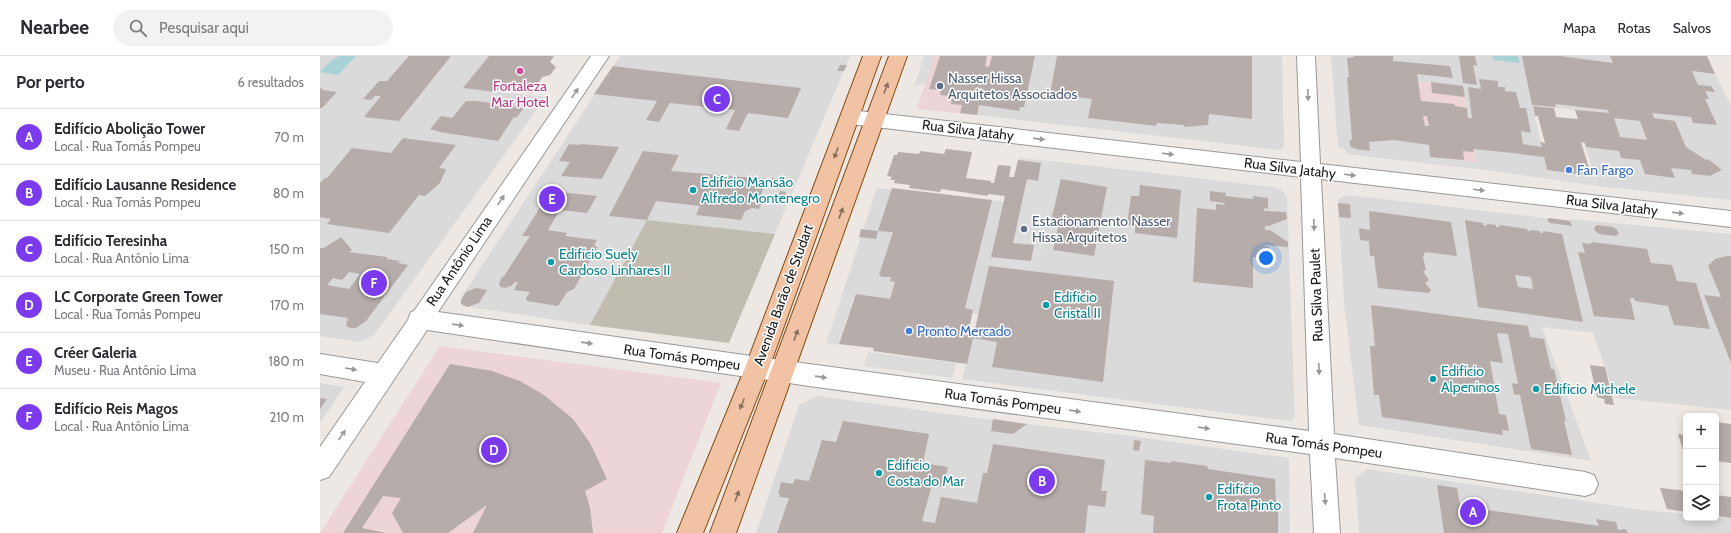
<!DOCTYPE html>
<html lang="pt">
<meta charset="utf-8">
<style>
:root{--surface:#fff;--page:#f2f2f3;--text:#2b2b33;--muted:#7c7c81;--line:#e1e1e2;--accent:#7c3aed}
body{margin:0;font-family:Cabin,sans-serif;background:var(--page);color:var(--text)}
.controls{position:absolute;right:12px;bottom:12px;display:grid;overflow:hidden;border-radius:6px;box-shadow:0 2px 10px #0003}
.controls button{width:36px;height:36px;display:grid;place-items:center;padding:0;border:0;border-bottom:1px solid var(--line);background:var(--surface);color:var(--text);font:20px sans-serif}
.you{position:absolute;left:946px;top:202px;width:14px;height:14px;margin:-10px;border:3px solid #fff;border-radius:50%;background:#1a73e8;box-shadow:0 0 0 6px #1a73e833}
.badge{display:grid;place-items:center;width:26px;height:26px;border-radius:50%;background:var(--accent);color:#fff;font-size:13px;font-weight:700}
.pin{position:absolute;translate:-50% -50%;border:2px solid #fff;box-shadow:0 1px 4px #0006}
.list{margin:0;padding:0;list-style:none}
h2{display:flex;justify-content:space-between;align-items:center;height:52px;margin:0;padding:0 16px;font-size:17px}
h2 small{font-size:13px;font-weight:400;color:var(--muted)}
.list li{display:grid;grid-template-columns:26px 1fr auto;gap:12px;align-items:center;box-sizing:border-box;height:56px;padding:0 16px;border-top:1px solid var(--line)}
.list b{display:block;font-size:15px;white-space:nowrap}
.list p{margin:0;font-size:13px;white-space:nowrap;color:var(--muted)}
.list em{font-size:13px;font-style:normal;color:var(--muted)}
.icon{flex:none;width:22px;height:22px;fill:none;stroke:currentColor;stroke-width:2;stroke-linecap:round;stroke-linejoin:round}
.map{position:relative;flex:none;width:1411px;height:477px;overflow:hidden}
header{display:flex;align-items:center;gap:24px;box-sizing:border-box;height:56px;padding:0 20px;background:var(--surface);border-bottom:1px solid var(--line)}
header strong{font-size:19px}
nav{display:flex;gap:22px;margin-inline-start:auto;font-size:14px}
.search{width:280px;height:36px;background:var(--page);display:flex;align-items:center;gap:10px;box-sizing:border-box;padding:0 14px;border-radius:22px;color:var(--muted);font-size:15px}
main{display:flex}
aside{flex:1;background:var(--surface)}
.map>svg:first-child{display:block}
</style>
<header>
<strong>Nearbee</strong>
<div class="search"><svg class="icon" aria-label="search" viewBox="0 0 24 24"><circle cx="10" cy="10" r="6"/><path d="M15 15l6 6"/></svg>Pesquisar aqui</div>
<nav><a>Mapa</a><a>Rotas</a><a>Salvos</a></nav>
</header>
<main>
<aside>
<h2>Por perto<small>6 resultados</small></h2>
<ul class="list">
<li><span class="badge">A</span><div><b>Edifício Abolição Tower</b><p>Local · Rua Tomás Pompeu</p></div><em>70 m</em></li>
<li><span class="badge">B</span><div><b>Edifício Lausanne Residence</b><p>Local · Rua Tomás Pompeu</p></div><em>80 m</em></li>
<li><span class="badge">C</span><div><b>Edifício Teresinha</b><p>Local · Rua Antônio Lima</p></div><em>150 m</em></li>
<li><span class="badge">D</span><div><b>LC Corporate Green Tower</b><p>Local · Rua Tomás Pompeu</p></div><em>170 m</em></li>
<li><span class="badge">E</span><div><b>Créer Galeria</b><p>Museu · Rua Antônio Lima</p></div><em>180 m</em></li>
<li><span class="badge">F</span><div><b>Edifício Reis Magos</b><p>Local · Rua Antônio Lima</p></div><em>210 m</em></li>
</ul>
</aside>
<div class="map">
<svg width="1411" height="477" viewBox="0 0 1411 477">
<rect width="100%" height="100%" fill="#ede8e3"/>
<!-- residential -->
<path fill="#dadada" d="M0,0H169L144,32L226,41L54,279L40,286L0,280Z
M300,0H530L455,178L327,164L270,269L144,250L140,247L142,240Z
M672,0H962L964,91L960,94L657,59Z
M1011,0H1290L1293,7L1395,18L1411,49V144L1277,130L1255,54L1212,49L1229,123L1158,113L1143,30L1097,25L1112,108L1026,98V94L1018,91Z
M740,106L953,131L962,135L965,138L967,142L975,362L970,365L642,323L659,258L521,242L557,132L688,146L718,216Z
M1028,139L1250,165V163L1411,178V354L1296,342L1273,277L1222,271L1271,405L1039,369L1024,246L1018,143Z
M0,327L24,331L0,367Z
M498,340L664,363L811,380L969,402L970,477H436L479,349Z
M1047,413L1324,454L1366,458V462L1396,461L1411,463V477H1039L1035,422Z"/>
<!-- commercial -->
<path fill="#ecd4d7" d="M614,0H672L657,59L597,53Z
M1097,25L1143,30L1158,113L1112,108Z
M120,290L401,327L342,477H0Z"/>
<!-- construction -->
<path fill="#c0bdb0" d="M327,164L455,178L409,287L270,269Z"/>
<!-- parking -->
<path fill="#dcdcdc" d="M604,0H614L606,26L594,31Z
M1110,101L1156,106L1158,113L1112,108Z
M699,102L740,106L718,216L671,210Z
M1227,114L1274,120L1277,130L1229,123Z
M521,242L533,244L518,289L506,287Z
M548,296L636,307L632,322L544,310Z"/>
<!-- water -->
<path fill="#a8d3d6" d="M19,0H36L18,19L0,16L11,5Z
M1172,0H1198L1200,7L1173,4Z"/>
<!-- building -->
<path fill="#b6aca9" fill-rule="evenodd" d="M89,0H131L79,65L44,61L61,40H55L51,44L43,43L59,25H67Z
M169,0H234L230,6L236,11L230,19L222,21L213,37L204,36L206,33L191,34L192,32H179L176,36L143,32Z
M620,0H667L665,10L669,11L672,0H715L704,51H700L699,55L659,49L657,59L640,57L642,49L631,48L632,40L620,39L621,34L609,33Z
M737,0H932V63L889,58L888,69L864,71V69L836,67L837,70L768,62L772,43L730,38Z
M1034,0H1073V5L1130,10L1133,22L1097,18L1101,45L1134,48L1135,50L1147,52L1148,62H1152L1148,31L1161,33L1159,23L1178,25V31H1185V35L1196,36L1200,52H1206L1211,77L1201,75L1203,88L1222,91L1220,86L1225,87L1218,60H1215L1213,50L1234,52L1236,61L1258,63L1255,54L1289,57L1288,54L1235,48L1236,51L1212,49L1202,0H1240L1293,7L1290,0H1387L1395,18L1372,15L1378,29L1391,30L1395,36L1385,35L1389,43H1385L1397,69L1373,67L1371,61L1332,57L1334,62L1355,65L1366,91L1386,104L1388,103L1402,114L1391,119L1392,120L1372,118L1371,114L1351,112L1355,122L1325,118L1320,104L1301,102L1299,95L1266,91L1265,87L1261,86L1269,112L1272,113L1274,120L1227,114L1224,101L1193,97L1153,93L1154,96L1143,95L1144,104L1110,101L1109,89L1074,84L1049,86L1050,95L1036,93L1031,91L1029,86L1032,83L1027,21H1029L1027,2L1034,1ZM1103,60H1107L1109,70H1105ZM1294,62L1320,65L1327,84L1300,81Z
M1139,0H1155L1157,10L1153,9L1157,29L1143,27Z
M520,9H527L524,15H517Z
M293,10L325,14L481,32L468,62L428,57L419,75L406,73L415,54L350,47L339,66L326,64L337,45L274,38Z
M1111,26L1143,30L1145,41L1112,37Z
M0,32L3,33L2,34L17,36L2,52H0Z
M146,45H156L204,52L196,62L194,61L178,85L120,76L110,73L121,60L132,62Z
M83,82L136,89L119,112L126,113L120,127L105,140L99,139L69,177L7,168L11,163L0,161V127L5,122H7L32,92L71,97Z
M249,88L259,89L260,88L299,91L282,123L241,120L250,106L239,105Z
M626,93L652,96L646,122L671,125V127H674L678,109L691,110L689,121H694L698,104L721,107L718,125L707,123L693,187L714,189L711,205L671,201L685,140L668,138V140L621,133L620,136L589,132L590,129L574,127L575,124H570L572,121L567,120L574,99H577L578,96L599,98L600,95L624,98Z
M323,95L359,99L351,115L447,123L438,146H442L439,153L432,152L425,155L421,164L376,159L380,150L336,145L327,164L289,160Z
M452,122H466L462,131H451Z
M741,123L787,131L774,200L733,194L739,167L731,165Z
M820,129L861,134L857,182L815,177V170L807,169L811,140H819Z
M572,132L672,144L645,252L653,254L649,273H655L669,210L794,225L783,326L672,311L677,286L653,282L647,308L553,295L554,292L519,288L536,238L570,243L575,226L570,225L571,221H562L559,219L573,176L558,175Z
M221,134L277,140L267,157L240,154L228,174L247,177L245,180L277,184L274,189L277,191L276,194L254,233L247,236L238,250L207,245L206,242L210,236L194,234L198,226H195L191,230L185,232L181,231L179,229L181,222L184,220L210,180H202L226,142L217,141Z
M460,135L466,136L464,144L457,143Z
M890,135L906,137L905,140L933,143V140L948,142V153L944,152V155L966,156L967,163L949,170H945V174H950L968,186V191L945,189V190H949V203L933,201V232L873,226L877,152L896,154V148L905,149L904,147L890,145Z
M1018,147L1030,148L1031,162L1019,161Z
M1049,155L1131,166L1137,200L1105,196L1103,201L1106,214L1103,215L1109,224L1105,227L1111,234L1109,237L1058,232L1054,200H1050L1049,185L1040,184L1039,172L1050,174Z
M1229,162L1250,165L1252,170L1230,167L1227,164Z
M1145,164L1163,167V169L1167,170V168L1176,169V171H1179V169L1207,173L1208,175H1211V174L1220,175V177H1223V175L1242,178L1263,266L1158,251ZM1195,219L1211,221L1213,233L1198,231Z
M1277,169L1293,171L1297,174L1299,178L1295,180L1279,178L1275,175L1274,172Z
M541,173L558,175L556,183L539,181Z
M21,181L32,194L29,196L67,201V203L80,205L78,207L88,209L46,265L36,272H30L26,270L28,262L0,258V192H4ZM29,216L40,218L29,233L7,229L13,222L22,224Z
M1272,186L1327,193L1331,207L1352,209L1357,225L1376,227L1390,273L1354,269L1348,250L1315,245L1314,242H1310L1315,264L1274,260L1258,196L1265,197L1262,187L1270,188Z
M1407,200H1411V307L1384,239L1401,241L1388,210L1395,203Z
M156,232L167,234L159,247L147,251L141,248V244L146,236Z
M1051,249L1208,270L1210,281L1224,283L1231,313H1234L1246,365H1244L1252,399L1211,393L1200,339L1194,338L1192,327L1198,328L1188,278L1177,277L1183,307L1170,305L1179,358L1186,359L1189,375L1182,374L1183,379L1062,361L1059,339H1054L1050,290H1055Z
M130,308L172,315L200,325L224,339L253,363L270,387L287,423L265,435L270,452L273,477H153L167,449L128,477H83L72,457L81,442L63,440L42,472L66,477H23Z
M1270,309L1285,311L1294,349L1285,348L1284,343L1277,341Z
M0,342L7,343L0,353Z
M673,363L707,368L693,378L671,375Z
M523,365L609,378L603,407L628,411L623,431L612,429L602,465L615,467L621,441L657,447L663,417H667L673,388L785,404L781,435H787L785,451L768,449L765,477H457L469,442L459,441L460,438H458L461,426L473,428L475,423L489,425L502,384L516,386Z
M1396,366L1411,368V407L1396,405Z
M1358,378L1366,379V402L1365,401Z
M814,384L821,385L819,395L813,394Z
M825,404L851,407V405L887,410L888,413L955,423L956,448H958V477H833L834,460L821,458Z
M1117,429L1137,432L1140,450L1279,470L1276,463L1296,466L1298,474L1306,473L1308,477H1124Z
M1340,432L1366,435V456L1347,453Z
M1396,439L1411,441V462L1396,460Z"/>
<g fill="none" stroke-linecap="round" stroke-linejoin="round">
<!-- minor casing -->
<g stroke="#999" stroke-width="2">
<path id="minor" d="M271,0H289L118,256L489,308L989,375L981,121L530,68L523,66L521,61L523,56L530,54L981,106L977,0H995L1000,108L1411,155V171L1001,123L1014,378L1265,416L1274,419L1278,428L1274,437L1265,440L1015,402L1020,477H994L990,398L489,330L107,274L9,421L0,424V391L45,326L0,318V298L58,307L88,264L91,256L94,255Z"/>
</g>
<!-- major casing -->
<g stroke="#854a10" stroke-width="2">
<path id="major" d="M543,0H561L449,312L383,477H357L425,312Z
M569,0H587L416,477H390Z"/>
</g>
<!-- minor -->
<use href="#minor" fill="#fff" fill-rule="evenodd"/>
<!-- major -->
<use href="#major" fill="#f1c3a4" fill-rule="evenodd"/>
</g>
<!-- one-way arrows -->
<defs><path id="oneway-solid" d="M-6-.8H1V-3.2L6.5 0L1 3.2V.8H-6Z"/></defs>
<g fill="#867060">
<use href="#oneway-solid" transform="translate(566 32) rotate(-70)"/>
<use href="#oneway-solid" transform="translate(516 97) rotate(110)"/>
<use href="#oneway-solid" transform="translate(521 157) rotate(-70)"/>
<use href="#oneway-solid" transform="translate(476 279) rotate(-70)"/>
<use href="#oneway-solid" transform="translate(422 348) rotate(112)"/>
<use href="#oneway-solid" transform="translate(417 440) rotate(-70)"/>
</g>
<g fill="#999">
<use href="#oneway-solid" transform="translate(255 37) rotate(-56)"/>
<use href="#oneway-solid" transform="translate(988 39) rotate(87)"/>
<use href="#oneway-solid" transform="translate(719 83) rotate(7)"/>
<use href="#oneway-solid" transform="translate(848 98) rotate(7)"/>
<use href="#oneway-solid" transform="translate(1030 119) rotate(7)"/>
<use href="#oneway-solid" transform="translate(1159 134) rotate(7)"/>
<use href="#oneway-solid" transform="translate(181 144) rotate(-56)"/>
<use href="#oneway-solid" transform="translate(1358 157) rotate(7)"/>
<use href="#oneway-solid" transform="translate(994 169) rotate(88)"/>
<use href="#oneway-solid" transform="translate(138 269) rotate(8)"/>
<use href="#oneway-solid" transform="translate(267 287) rotate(8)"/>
<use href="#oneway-solid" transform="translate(31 313) rotate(9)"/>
<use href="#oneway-solid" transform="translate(999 313) rotate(88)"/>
<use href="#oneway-solid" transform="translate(501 321) rotate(8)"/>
<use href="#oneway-solid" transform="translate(755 355) rotate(8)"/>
<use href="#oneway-solid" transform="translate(884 372) rotate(8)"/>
<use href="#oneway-solid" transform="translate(22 379) rotate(-56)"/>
<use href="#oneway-solid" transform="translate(1005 443) rotate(86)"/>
</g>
<!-- markers -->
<circle fill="#d1479c" stroke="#fff" stroke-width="1.5" cx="200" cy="15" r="4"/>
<g fill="#5c6f8a" stroke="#fff" stroke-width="1.5">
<circle cx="620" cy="30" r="4"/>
<circle cx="704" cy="173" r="4"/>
</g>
<g fill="#3f7fe0" stroke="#fff" stroke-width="1.5">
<circle cx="1249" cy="114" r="4"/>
<circle cx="589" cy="275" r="4"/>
</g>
<g fill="#0f9aa8" stroke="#fff" stroke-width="1.5">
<circle cx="373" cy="134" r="4"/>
<circle cx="231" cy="206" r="4"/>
<circle cx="726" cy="249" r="4"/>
<circle cx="1113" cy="323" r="4"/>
<circle cx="1216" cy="333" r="4"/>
<circle cx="559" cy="417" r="4"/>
<circle cx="889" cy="441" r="4"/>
</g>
<g text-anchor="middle" stroke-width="3" stroke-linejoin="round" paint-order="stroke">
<!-- service labels -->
<g font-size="14" fill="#4e5e75" stroke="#fff" text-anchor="start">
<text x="628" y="27">Nasser Hissa<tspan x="628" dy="16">Arquitetos Associados</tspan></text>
<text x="712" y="170">Estacionamento Nasser<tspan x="712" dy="16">Hissa Arquitetos</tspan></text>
</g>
<!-- hotel labels -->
<g font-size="14" fill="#b23c85" stroke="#fff">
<text x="200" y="35">Fortaleza<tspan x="200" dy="16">Mar Hotel</tspan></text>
</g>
<!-- street labels -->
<g font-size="14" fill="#1c1c1c" stroke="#fff">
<text transform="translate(648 74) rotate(7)" y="5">Rua Silva Jatahy</text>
<text transform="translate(970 112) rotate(7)" y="5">Rua Silva Jatahy</text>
<text transform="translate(1292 149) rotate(7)" y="5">Rua Silva Jatahy</text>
<text transform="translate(139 205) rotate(-56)" y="5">Rua Antônio Lima</text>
<text transform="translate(463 239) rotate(-70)" y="5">Avenida Barão de Studart</text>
<text transform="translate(996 239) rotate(-92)" y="5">Rua Silva Paulet</text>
<text transform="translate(362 301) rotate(8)" y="5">Rua Tomás Pompeu</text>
<text transform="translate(683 345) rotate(8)" y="5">Rua Tomás Pompeu</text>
<text transform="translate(1004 389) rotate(8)" y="5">Rua Tomás Pompeu</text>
</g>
<!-- shop labels -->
<g font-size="14" fill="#366cbe" stroke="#fff" text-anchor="start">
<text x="1257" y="119">Fan Fargo</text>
<text x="597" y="280">Pronto Mercado</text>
</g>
<!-- culture labels -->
<g font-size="14" fill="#0d838f" stroke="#fff" text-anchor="start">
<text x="381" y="131">Edifício Mansão<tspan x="381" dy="16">Alfredo Montenegro</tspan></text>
<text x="239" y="203">Edifício Suely<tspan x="239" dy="16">Cardoso Linhares II</tspan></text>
<text x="734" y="246">Edifício<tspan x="734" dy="16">Cristal II</tspan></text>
<text x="1121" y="320">Edifício<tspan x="1121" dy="16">Alpeninos</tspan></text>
<text x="1224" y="338">Edifício Michele</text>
<text x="567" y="414">Edifício<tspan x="567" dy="16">Costa do Mar</tspan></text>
<text x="897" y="438">Edifício<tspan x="897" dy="16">Frota Pinto</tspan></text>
</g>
</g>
</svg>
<div class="controls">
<button>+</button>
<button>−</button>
<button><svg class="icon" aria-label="layers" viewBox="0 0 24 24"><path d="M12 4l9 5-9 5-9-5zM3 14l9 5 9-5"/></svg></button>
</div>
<div class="you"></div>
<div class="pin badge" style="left:1153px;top:456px">A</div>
<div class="pin badge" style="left:722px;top:425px">B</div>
<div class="pin badge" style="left:397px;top:43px">C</div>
<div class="pin badge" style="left:174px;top:394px">D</div>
<div class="pin badge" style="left:232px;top:143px">E</div>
<div class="pin badge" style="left:54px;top:227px">F</div>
</div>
</main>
